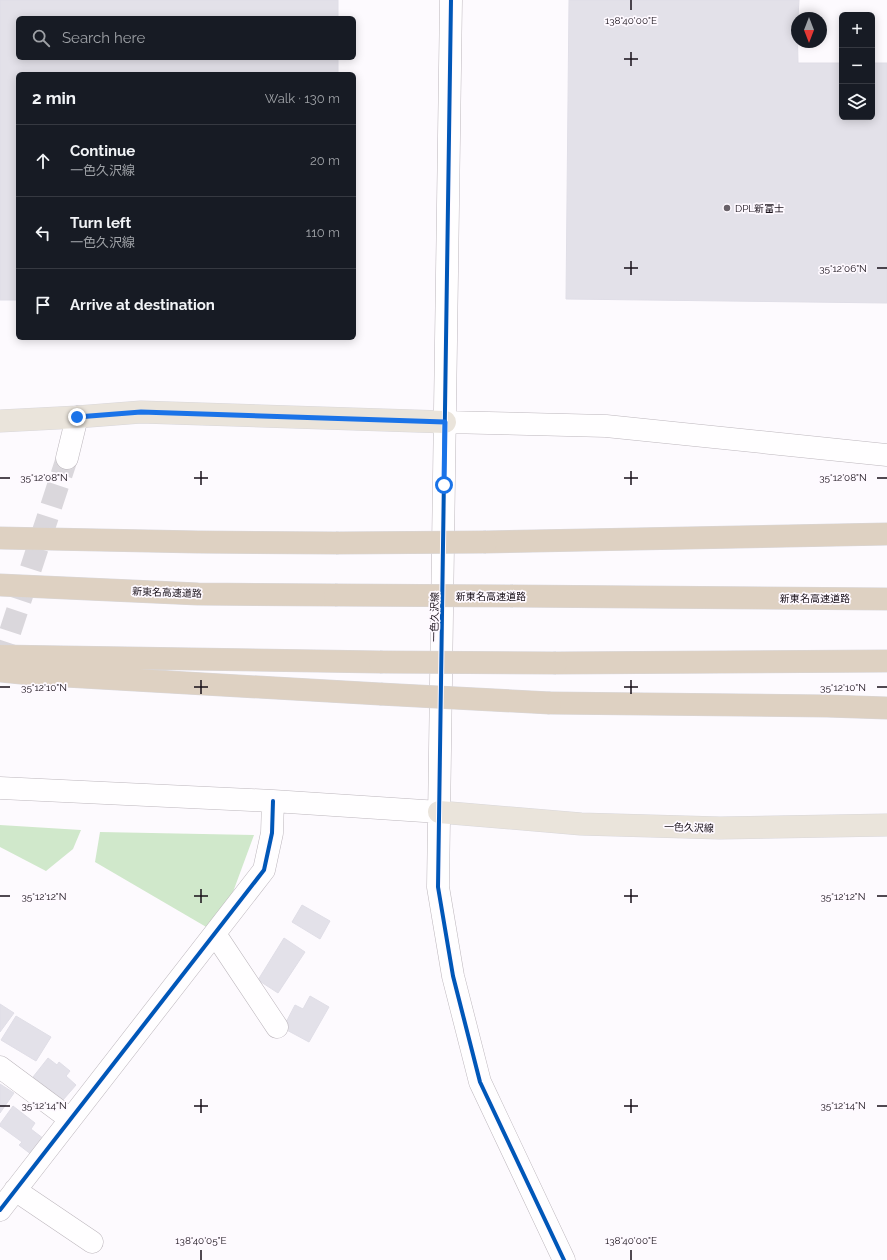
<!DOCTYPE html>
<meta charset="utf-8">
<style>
:root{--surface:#171b24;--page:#20242c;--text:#f1f3f6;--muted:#9ea1a6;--line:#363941}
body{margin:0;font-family:Raleway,"Noto Sans JP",sans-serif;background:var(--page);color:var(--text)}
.controls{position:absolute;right:12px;top:12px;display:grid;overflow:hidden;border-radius:6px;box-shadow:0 2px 10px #0003}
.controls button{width:36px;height:36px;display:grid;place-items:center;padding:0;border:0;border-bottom:1px solid var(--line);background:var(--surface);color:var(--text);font:20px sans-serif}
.compass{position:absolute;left:791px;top:12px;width:36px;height:36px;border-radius:50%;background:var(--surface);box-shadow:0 2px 10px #0003;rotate:180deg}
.stop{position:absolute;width:12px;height:12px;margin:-9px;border:3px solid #1a73e8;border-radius:50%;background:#fff}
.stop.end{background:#1a73e8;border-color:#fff;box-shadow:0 1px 4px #0008}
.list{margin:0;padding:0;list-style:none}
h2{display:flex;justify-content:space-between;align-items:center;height:52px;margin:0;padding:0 16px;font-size:17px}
h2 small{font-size:13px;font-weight:400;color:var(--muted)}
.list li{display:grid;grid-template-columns:26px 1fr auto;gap:12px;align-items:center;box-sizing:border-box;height:72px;padding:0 16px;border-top:1px solid var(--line)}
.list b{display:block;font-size:15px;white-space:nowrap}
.list p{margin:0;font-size:13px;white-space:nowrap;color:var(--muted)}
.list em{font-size:13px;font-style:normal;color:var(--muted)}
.icon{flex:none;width:22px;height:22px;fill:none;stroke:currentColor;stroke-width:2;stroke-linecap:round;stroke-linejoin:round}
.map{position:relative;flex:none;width:887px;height:1260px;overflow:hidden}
.search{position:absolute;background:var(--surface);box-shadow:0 2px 10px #0003;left:16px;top:16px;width:340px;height:44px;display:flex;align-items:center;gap:10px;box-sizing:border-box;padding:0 14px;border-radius:6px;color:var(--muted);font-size:15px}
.panel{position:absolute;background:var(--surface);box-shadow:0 2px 10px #0003;left:16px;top:72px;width:340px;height:268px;border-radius:6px}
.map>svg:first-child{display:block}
</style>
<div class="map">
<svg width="887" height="1260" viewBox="0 0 887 1260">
<rect width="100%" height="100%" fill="#fdfafe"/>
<!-- grass -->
<path fill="#d0e8cb" d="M0,825L81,830L73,849L46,871L0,847Z
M100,832L254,835L233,892L208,928L95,862Z"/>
<!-- building -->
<path fill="#e3e1e9" stroke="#e0dee7" d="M0,0H338V18H18V58H338V74H18V300H0Z
M569,0H799L798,18H797L798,63H842V117H872V63H887V303L566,299Z
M302,905L330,921L320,939L292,922Z
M284,938L305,952L278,993L258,980Z
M310,996L329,1007L309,1042L283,1028L295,1005L303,1009Z
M0,1004L14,1013L0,1032Z
M16,1016L51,1037L36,1061L1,1040Z
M48,1058L57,1065L59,1062L70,1071L66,1076L76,1085L63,1100L33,1077Z
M0,1084L14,1093L0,1113Z
M13,1106L35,1123L31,1129L44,1139L32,1155L19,1145L22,1142L0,1126V1124Z"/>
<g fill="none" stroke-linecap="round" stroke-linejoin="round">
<!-- minor-tunnel -->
<path stroke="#dad7dc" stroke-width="22" stroke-dasharray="22 11" stroke-linecap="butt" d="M0,663L67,458"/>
<!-- minor casing -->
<g stroke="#bdb7bd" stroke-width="23">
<path id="minor" d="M451,0L438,887L453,976L480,1082L564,1260
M445,422L606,426L887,455
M67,458L77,417
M0,788L273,801L439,812
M215,934L277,1027
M0,1067L70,1119
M15,1190L92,1242
M0,1210L264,870L272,833L273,801"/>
</g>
<!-- major casing -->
<g stroke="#d9d7da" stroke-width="23">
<path id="major" d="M0,421L77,417L141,412L445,422
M439,812L581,824L720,828L887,825"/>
</g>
<!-- highway casing -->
<g stroke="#d9d7da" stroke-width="23">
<path id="highway" d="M0,538L198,542L336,543
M486,542L887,534
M0,585L198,594L335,595
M513,596L887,599
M0,656L380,662
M556,663L887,661
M0,671L31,674L380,694
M550,703L827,706L887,708"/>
</g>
<!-- minor -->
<use href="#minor" stroke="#fffeff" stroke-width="22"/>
<!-- major -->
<use href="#major" stroke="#eae4db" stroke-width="22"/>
<!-- highway -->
<use href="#highway" stroke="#ded1c2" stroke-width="22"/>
<!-- highway-bridge casing -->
<g stroke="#d9d7da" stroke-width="23" stroke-linecap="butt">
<path id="highway-bridge" d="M336,543L486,542
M335,595L513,596
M380,662L556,663
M380,694L550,703"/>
</g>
<!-- highway-bridge -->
<use href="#highway-bridge" stroke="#ded1c2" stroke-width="22"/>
<!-- cycleway casing -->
<g stroke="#fef9ff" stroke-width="6">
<path id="cycleway" d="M451,0L438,887L453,976L480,1082L564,1260
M0,1210L264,870L272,833L273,801"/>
</g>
<!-- cycleway -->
<use href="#cycleway" stroke="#0057b8" stroke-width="4"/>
</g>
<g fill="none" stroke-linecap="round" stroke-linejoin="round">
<!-- route -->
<path stroke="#1a73e8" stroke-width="5" d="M77,417L141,412L445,422L444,485"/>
</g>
<!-- ticks -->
<path fill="none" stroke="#170f18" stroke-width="1.5" d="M631,0V10M631,52V66M624,59H638M631,261V275M624,268H638M877,268H887M201,471V485M631,471V485M0,478H10M194,478H208M624,478H638M877,478H887M201,680V694M631,680V694M0,687H10M194,687H208M624,687H638M877,687H887M201,889V903M631,889V903M0,896H10M194,896H208M624,896H638M877,896H887M201,1099V1113M631,1099V1113M0,1106H10M194,1106H208M624,1106H638M877,1106H887M201,1250V1260M631,1250V1260"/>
<!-- markers -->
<circle fill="#686168" stroke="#fef9ff" stroke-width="1.5" cx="727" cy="208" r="4"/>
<g text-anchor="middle" stroke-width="3.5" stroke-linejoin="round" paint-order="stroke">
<!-- poi labels -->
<g font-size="10" fill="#170f18" stroke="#fef9ff" text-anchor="start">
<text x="735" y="212">DPL新富士</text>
</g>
<!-- street labels -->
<g font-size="10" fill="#170f18" stroke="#fef9ff">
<text transform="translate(167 592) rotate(2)" y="4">新東名高速道路</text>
<text x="491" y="600">新東名高速道路</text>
<text x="815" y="602">新東名高速道路</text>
<text transform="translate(434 617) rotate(-89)" y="4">一色久沢線</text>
<text transform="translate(689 827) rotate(2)" y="4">一色久沢線</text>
</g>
</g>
<g font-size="10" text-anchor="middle" fill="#170f18" stroke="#fef9ff" stroke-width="3.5" stroke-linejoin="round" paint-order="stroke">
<text x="631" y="24">138°40'00"E</text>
<text x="843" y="272">35°12'06"N</text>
<text x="843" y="481">35°12'08"N</text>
<text x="44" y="481">35°12'08"N</text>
<text x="843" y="691">35°12'10"N</text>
<text x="44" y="691">35°12'10"N</text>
<text x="843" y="900">35°12'12"N</text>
<text x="44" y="900">35°12'12"N</text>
<text x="44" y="1109">35°12'14"N</text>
<text x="843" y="1109">35°12'14"N</text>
<text x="201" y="1244">138°40'05"E</text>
<text x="631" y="1244">138°40'00"E</text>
</g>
</svg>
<div class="controls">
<button>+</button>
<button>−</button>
<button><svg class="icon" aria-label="layers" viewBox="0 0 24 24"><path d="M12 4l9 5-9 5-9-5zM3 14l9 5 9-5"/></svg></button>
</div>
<svg class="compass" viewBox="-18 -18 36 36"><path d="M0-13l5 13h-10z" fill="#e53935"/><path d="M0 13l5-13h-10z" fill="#9ea1a6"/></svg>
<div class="stop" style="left:444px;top:485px"></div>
<div class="stop end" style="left:77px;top:417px"></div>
<div class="search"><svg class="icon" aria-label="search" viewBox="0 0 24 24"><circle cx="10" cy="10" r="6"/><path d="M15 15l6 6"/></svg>Search here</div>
<section class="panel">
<h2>2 min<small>Walk · 130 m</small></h2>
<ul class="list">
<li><svg class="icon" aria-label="ahead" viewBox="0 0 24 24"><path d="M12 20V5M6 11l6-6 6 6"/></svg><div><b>Continue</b><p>一色久沢線</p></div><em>20 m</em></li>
<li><svg class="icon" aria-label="left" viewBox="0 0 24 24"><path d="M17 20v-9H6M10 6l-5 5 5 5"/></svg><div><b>Turn left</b><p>一色久沢線</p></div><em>110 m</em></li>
<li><svg class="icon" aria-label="arrive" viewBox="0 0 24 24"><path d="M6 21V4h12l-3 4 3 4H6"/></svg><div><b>Arrive at destination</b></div></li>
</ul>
</section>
</div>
